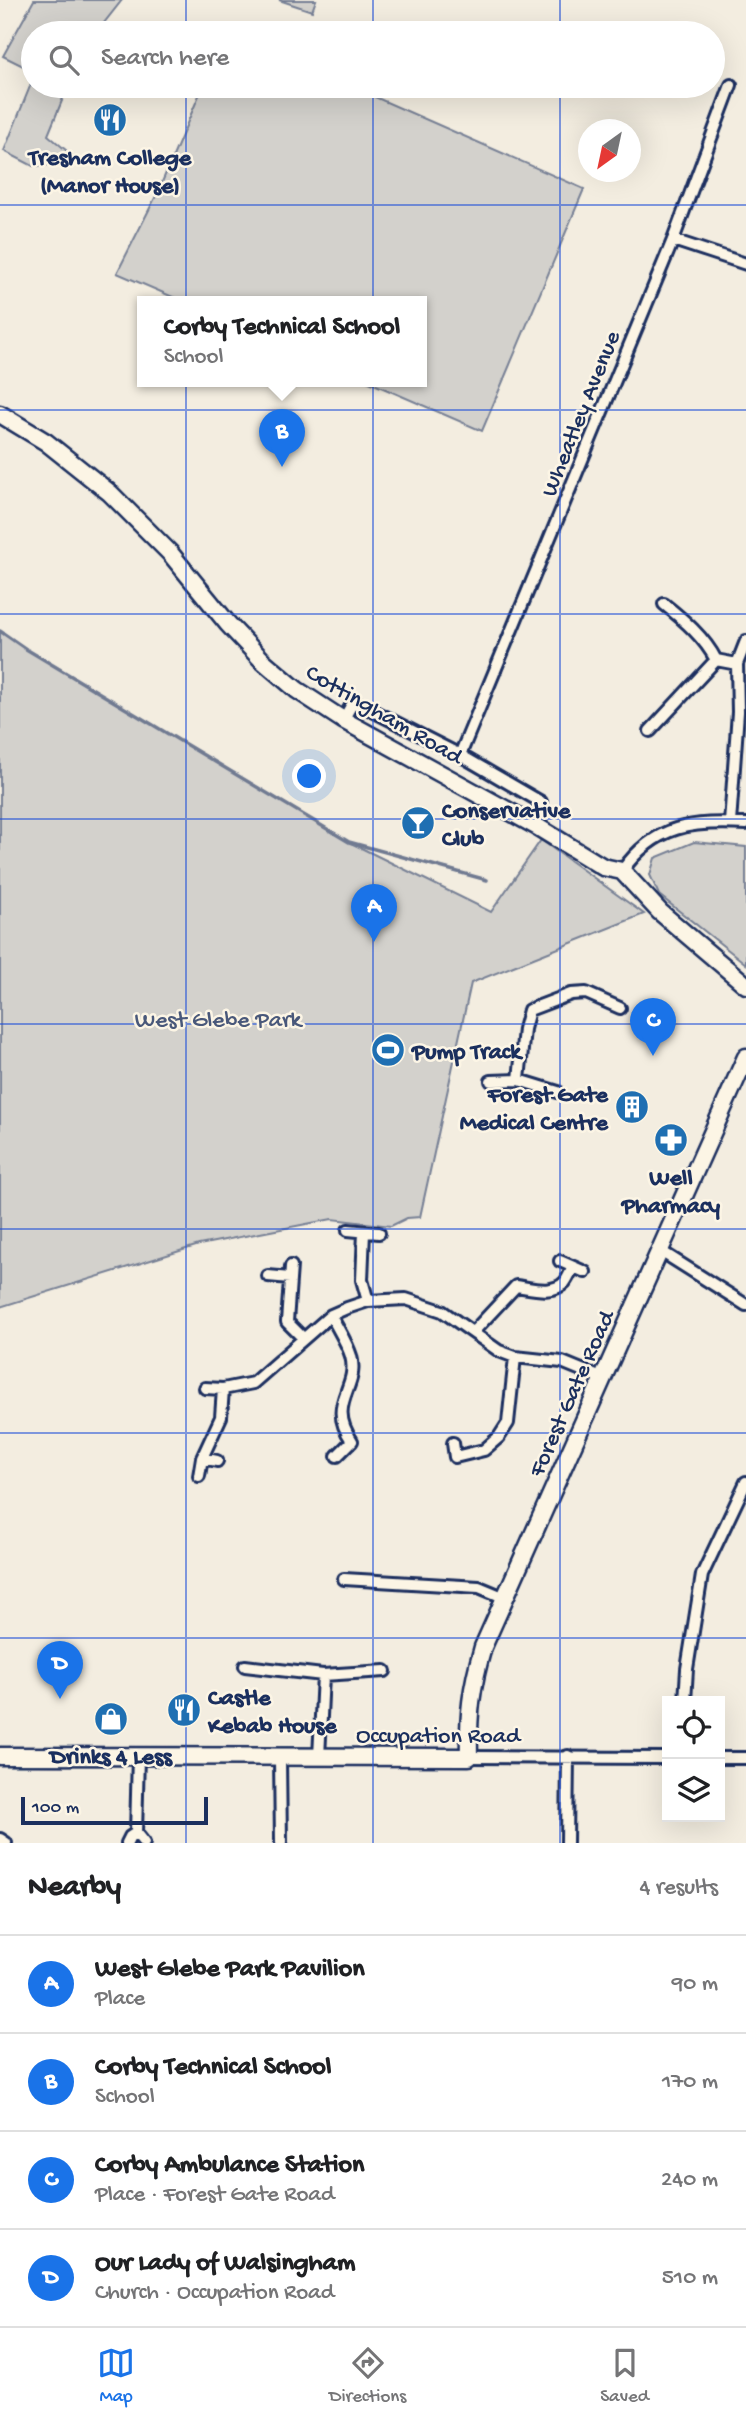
<!DOCTYPE html>
<meta charset="utf-8">
<style>
:root{--surface:#fff;--page:#f2f2f2;--text:#202124;--muted:#757577;--line:#e0e0e0;--accent:#1a73e8}
body{margin:0;font-family:"Gochi Hand",sans-serif;background:var(--page);color:var(--text)}
.controls{position:absolute;right:21px;bottom:21px;display:grid;overflow:hidden;border-radius:0px;box-shadow:0 7px 28px #0002}
.controls button{width:63px;height:63px;display:grid;place-items:center;padding:0;border:0;border-bottom:2px solid var(--line);background:var(--surface);color:var(--text);font:35px sans-serif}
.compass{position:absolute;left:578px;top:119px;width:63px;height:63px;border-radius:50%;background:var(--surface);box-shadow:0 7px 28px #0002;rotate:213deg}
.scale{position:absolute;left:21px;bottom:18px;width:187px;box-sizing:border-box;padding-left:7px;border:4px solid #1b2f5e;border-top:0;font-size:19px;line-height:24px;white-space:nowrap;color:#1b2f5e;-webkit-text-stroke:5px #fcf5e5;paint-order:stroke}
.you{position:absolute;left:310px;top:777px;width:24px;height:24px;margin:-18px;border:5px solid #fff;border-radius:50%;background:#1a73e8;box-shadow:0 0 0 10px #1a73e833}
.badge{display:grid;place-items:center;width:46px;height:46px;border-radius:50%;background:var(--accent);color:#fff;font-size:23px;font-weight:700}
.pin{position:absolute;translate:-50% -58px;filter:drop-shadow(0 2px 4px #0008)}
.pin::after{content:'';position:absolute;top:37px;width:24px;height:21px;background:inherit;clip-path:polygon(0 0,100% 0,50% 100%)}
.popup{position:absolute;left:137px;top:296px;width:290px;height:91px;box-sizing:border-box;display:grid;place-content:center;border-radius:0px;background:var(--surface);filter:drop-shadow(0 2px 5px #0005);font-size:23px;white-space:nowrap;color:var(--muted)}
.popup b{font-size:26px;color:var(--text)}
.popup::after{content:'';position:absolute;left:50%;top:100%;margin-left:-14px;border:14px solid transparent;border-top-color:var(--surface)}
.list{margin:0;padding:0;list-style:none}
h2{display:flex;justify-content:space-between;align-items:center;height:91px;margin:0;padding:0 28px;font-size:30px}
h2 small{font-size:23px;font-weight:400;color:var(--muted)}
.list li{display:grid;grid-template-columns:46px 1fr auto;gap:21px;align-items:center;box-sizing:border-box;height:98px;padding:0 28px;border-top:2px solid var(--line)}
.list b{display:block;font-size:26px;white-space:nowrap}
.list p{margin:0;font-size:23px;white-space:nowrap;color:var(--muted)}
.list em{font-size:23px;font-style:normal;color:var(--muted)}
.icon{flex:none;width:38px;height:38px;fill:none;stroke:currentColor;stroke-width:2;stroke-linecap:round;stroke-linejoin:round}
.map{position:relative;flex:none;width:746px;height:1843px;overflow:hidden}
.search{position:absolute;background:var(--surface);box-shadow:0 7px 28px #0002;left:21px;right:21px;top:21px;height:77px;display:flex;align-items:center;gap:18px;box-sizing:border-box;padding:0 24px;border-radius:38px;color:var(--muted);font-size:26px}
.sheet{height:483px;background:var(--surface)}
nav{display:flex;justify-content:space-around;align-items:center;box-sizing:border-box;height:98px;border-top:2px solid var(--line);background:var(--surface);font-size:19px;color:var(--muted)}
nav a{display:grid;justify-items:center;gap:4px}
nav .on{color:var(--accent)}
.map>svg:first-child{display:block}
</style>
<div class="map">
<svg width="746" height="1843" viewBox="0 0 746 1843">
<rect width="100%" height="100%" fill="#f3ede0"/>
<filter id="ink" filterUnits="userSpaceOnUse"><feTurbulence type="fractalNoise" baseFrequency=".0143" numOctaves="2"/><feDisplacementMap in="SourceGraphic" scale="14" xChannelSelector="R" yChannelSelector="G"/><feConvolveMatrix kernelMatrix="1 2 1 2 8 2 1 2 1" color-interpolation-filters="sRGB"/></filter>
<g filter="url(#ink)">
<!-- green -->
<path fill="#d3d1cc" stroke="#778095" stroke-width="2" d="M34,0H122L96,33H33V71L3,56Z
M279,0H316L312,11Z
M33,79V86H68L48,135L73,156L65,164L33,166L4,151Z
M203,86H350L584,189L482,431L367,381H422V301H182L117,273L157,194Z
M0,631L26,649L349,842L491,912L541,840L644,914L471,983L420,1217L407,1218L391,1226L332,1219L199,1245L0,1307Z
M694,842L746,847V964L659,895L650,875L655,858Z"/>
<g fill="none" stroke-linecap="round" stroke-linejoin="round">
<!-- stream -->
<path stroke="#707a91" stroke-width="3.5" d="M0,631L26,649L349,842L487,880"/>
<!-- street casing -->
<g stroke="#1b2f5e" stroke-width="16">
<path id="street" d="M673,240L746,264
M664,604C684,620 704,637 716,660
M343,720L351,706L357,703L460,755L541,802L536,811
M650,731L716,660L737,664
M460,755L673,240L731,85
M730,823L738,712L737,664L746,641
M622,871C655,824 693,821 746,824
M519,1080L524,1029L529,1010L571,994L586,993L620,1008
M491,1081L519,1080L558,1092
M348,1230L379,1233
M364,1232L362,1280L368,1301
M659,1250L746,1305
M560,1261L585,1272
M291,1266L287,1322L303,1338
M268,1276L290,1278
M331,1315C337,1328 347,1342 351,1356C360,1389 325,1402 352,1441L337,1456
M473,1332L516,1286C531,1288 553,1295 565,1282C568,1278 571,1271 573,1267
M205,1388L223,1389L253,1383L331,1315L347,1308L368,1301L406,1299L442,1311L499,1351L515,1357L562,1362L601,1378
M453,1443L455,1457L484,1450L499,1437L508,1423L515,1357
M202,1458L217,1461
M199,1476L202,1458L221,1417L223,1389
M344,1579L479,1587L503,1597
M245,1666L323,1675L319,1757
M323,1675L385,1671
M685,1701L687,1669L702,1575L746,1482
M138,1756L136,1833L144,1843
M469,1757L667,1758
M280,1758L281,1843
M720,1758H746
M0,1839L6,1843
M127,1843L130,1837L136,1833
M567,1843L568,1756"/>
</g>
<!-- secondary casing -->
<g stroke="#1b2f5e" stroke-width="21">
<path id="secondary" d="M0,414L46,442L110,493L170,553L228,624L263,661L297,690L343,720L536,826L603,867L622,871L660,912L746,985
M0,1756L469,1757C468,1715 471,1688 483,1647L746,1057"/>
</g>
<!-- street -->
<use href="#street" stroke="#fcf5e5" stroke-width="10"/>
<!-- secondary -->
<use href="#secondary" stroke="#fcf5e5" stroke-width="16"/>
</g>
</g>
<!-- grid -->
<path fill="none" stroke="#1d4ed8" stroke-width="2" stroke-opacity="0.55" d="M186,0V33M373,0V33M560,0V33M186,86V1843M373,86V1843M560,86V1843M0,205H746M0,410H746M0,614H746M0,819H746M0,1024H746M0,1229H746M0,1433H746M0,1638H746"/>
<!-- icons -->
<defs>
<g id="restaurant-disc" transform="scale(1.75)"><circle r="9.5" fill="#1f6fb2" stroke="#fcf5e5"/><path d="M-5-6h1v4h1v-4h1v4h1v-4h1v5L-1.5 .5V6h-2V.5L-5-1ZM5-6V6H3V1.5H1.5Q1.5-4 5-6Z" fill="#fff"/></g>
<g id="bar-disc" transform="scale(1.75)"><circle r="9.5" fill="#1f6fb2" stroke="#fcf5e5"/><path d="M-6-5H6L.8 .8V4.5H3.5V6h-7V4.5H-.8V.8Z" fill="#fff"/></g>
<g id="stadium-disc" transform="scale(1.75)"><circle r="9.5" fill="#1f6fb2" stroke="#fcf5e5"/><path d="M0-5a6.5 5 0 1 0 0 10a6.5 5 0 1 0 0-10ZM-3.5-1.8h7v3.6h-7Z" fill="#fff"/></g>
<g id="building-disc" transform="scale(1.75)"><circle r="9.5" fill="#1f6fb2" stroke="#fcf5e5"/><path d="M-4-6H4V6H1V3H-1V6H-4ZM-2.5-4.3h1.7v1.8h-1.7ZM.8-4.3h1.7v1.8H.8ZM-2.5-1h1.7V.8h-1.7ZM.8-1h1.7V.8H.8Z" fill="#fff"/></g>
<g id="pharmacy-disc" transform="scale(1.75)"><circle r="9.5" fill="#1f6fb2" stroke="#fcf5e5"/><path d="M-2-6h4v4h4v4h-4v4h-4v-4h-4v-4h4Z" fill="#fff"/></g>
<g id="shop-disc" transform="scale(1.75)"><circle r="9.5" fill="#1f6fb2" stroke="#fcf5e5"/><path d="M-5-2.5h2.3a2.7 3.5 0 0 1 5.4 0H5L5.5 6h-11ZM-1.5-2.5h3a1.5 2.3 0 0 0-3 0Z" fill="#fff"/></g>
</defs>
<g fill-rule="evenodd">
<use href="#restaurant-disc" x="110" y="120"/>
<use href="#bar-disc" x="418" y="823"/>
<use href="#stadium-disc" x="388" y="1050"/>
<use href="#building-disc" x="632" y="1107"/>
<use href="#pharmacy-disc" x="671" y="1140"/>
<use href="#restaurant-disc" x="184" y="1710"/>
<use href="#shop-disc" x="111" y="1719"/>
</g>
<g text-anchor="middle" stroke-width="5" stroke-linejoin="round" paint-order="stroke">
<!-- poi labels -->
<g font-size="24" font-weight="bold" fill="#1b2f5e" stroke="#fcf5e5">
<text x="110" y="164">Tresham College<tspan x="110" dy="28">(Manor House)</tspan></text>
<text x="442" y="817" text-anchor="start">Conservative<tspan x="442" dy="28">Club</tspan></text>
<text x="412" y="1058" text-anchor="start">Pump Track</text>
<text x="608" y="1101" text-anchor="end">Forest Gate<tspan x="608" dy="28">Medical Centre</tspan></text>
<text x="671" y="1184">Well<tspan x="671" dy="28">Pharmacy</tspan></text>
<text x="208" y="1704" text-anchor="start">Castle<tspan x="208" dy="28">Kebab House</tspan></text>
<text x="111" y="1763">Drinks 4 Less</text>
</g>
<!-- street labels -->
<g font-size="24" fill="#1b2f5e" stroke="#fcf5e5">
<text transform="translate(579 413) rotate(-68)" y="8">Wheatley Avenue</text>
<text transform="translate(385 713) rotate(30)" y="8">Cottingham Road</text>
<text transform="translate(570 1393) rotate(-66)" y="8">Forest Gate Road</text>
<text x="438" y="1742">Occupation Road</text>
</g>
<!-- park labels -->
<g font-size="24" fill="#49587a" stroke="#fcf5e5">
<text x="218" y="1026">West Glebe Park</text>
</g>
</g>
</svg>
<div class="controls">
<button><svg class="icon" aria-label="locate" viewBox="0 0 24 24"><circle cx="12" cy="12" r="6"/><path d="M12 2v4M12 18v4M2 12h4M18 12h4"/></svg></button>
<button><svg class="icon" aria-label="layers" viewBox="0 0 24 24"><path d="M12 4l9 5-9 5-9-5zM3 14l9 5 9-5"/></svg></button>
</div>
<svg class="compass" viewBox="-18 -18 36 36"><path d="M0-13l5 13h-10z" fill="#e53935"/><path d="M0 13l5-13h-10z" fill="#757577"/></svg>
<div class="scale">100 m</div>
<div class="you"></div>
<div class="pin badge" style="left:374px;top:942px">A</div>
<div class="pin badge" style="left:282px;top:467px">B</div>
<div class="popup"><b>Corby Technical School</b>School</div>
<div class="pin badge" style="left:653px;top:1056px">C</div>
<div class="pin badge" style="left:60px;top:1699px">D</div>
<div class="search"><svg class="icon" aria-label="search" viewBox="0 0 24 24"><circle cx="10" cy="10" r="6"/><path d="M15 15l6 6"/></svg>Search here</div>
</div>
<section class="sheet">
<h2>Nearby<small>4 results</small></h2>
<ul class="list">
<li><span class="badge">A</span><div><b>West Glebe Park Pavilion</b><p>Place</p></div><em>90 m</em></li>
<li><span class="badge">B</span><div><b>Corby Technical School</b><p>School</p></div><em>170 m</em></li>
<li><span class="badge">C</span><div><b>Corby Ambulance Station</b><p>Place · Forest Gate Road</p></div><em>240 m</em></li>
<li><span class="badge">D</span><div><b>Our Lady of Walsingham</b><p>Church · Occupation Road</p></div><em>510 m</em></li>
</ul>
</section>
<nav>
<a class="on"><svg class="icon" aria-label="map" viewBox="0 0 24 24"><path d="M3 6l6-2 6 2 6-2v14l-6 2-6-2-6 2zM9 4v14M15 6v14"/></svg>Map</a>
<a><svg class="icon" aria-label="directions" viewBox="0 0 24 24"><path d="M12 3l9 9-9 9-9-9zM9 14v-3h6M13 9l2 2-2 2"/></svg>Directions</a>
<a><svg class="icon" aria-label="saved" viewBox="0 0 24 24"><path d="M7 4h10v16l-5-4-5 4z"/></svg>Saved</a>
</nav>
